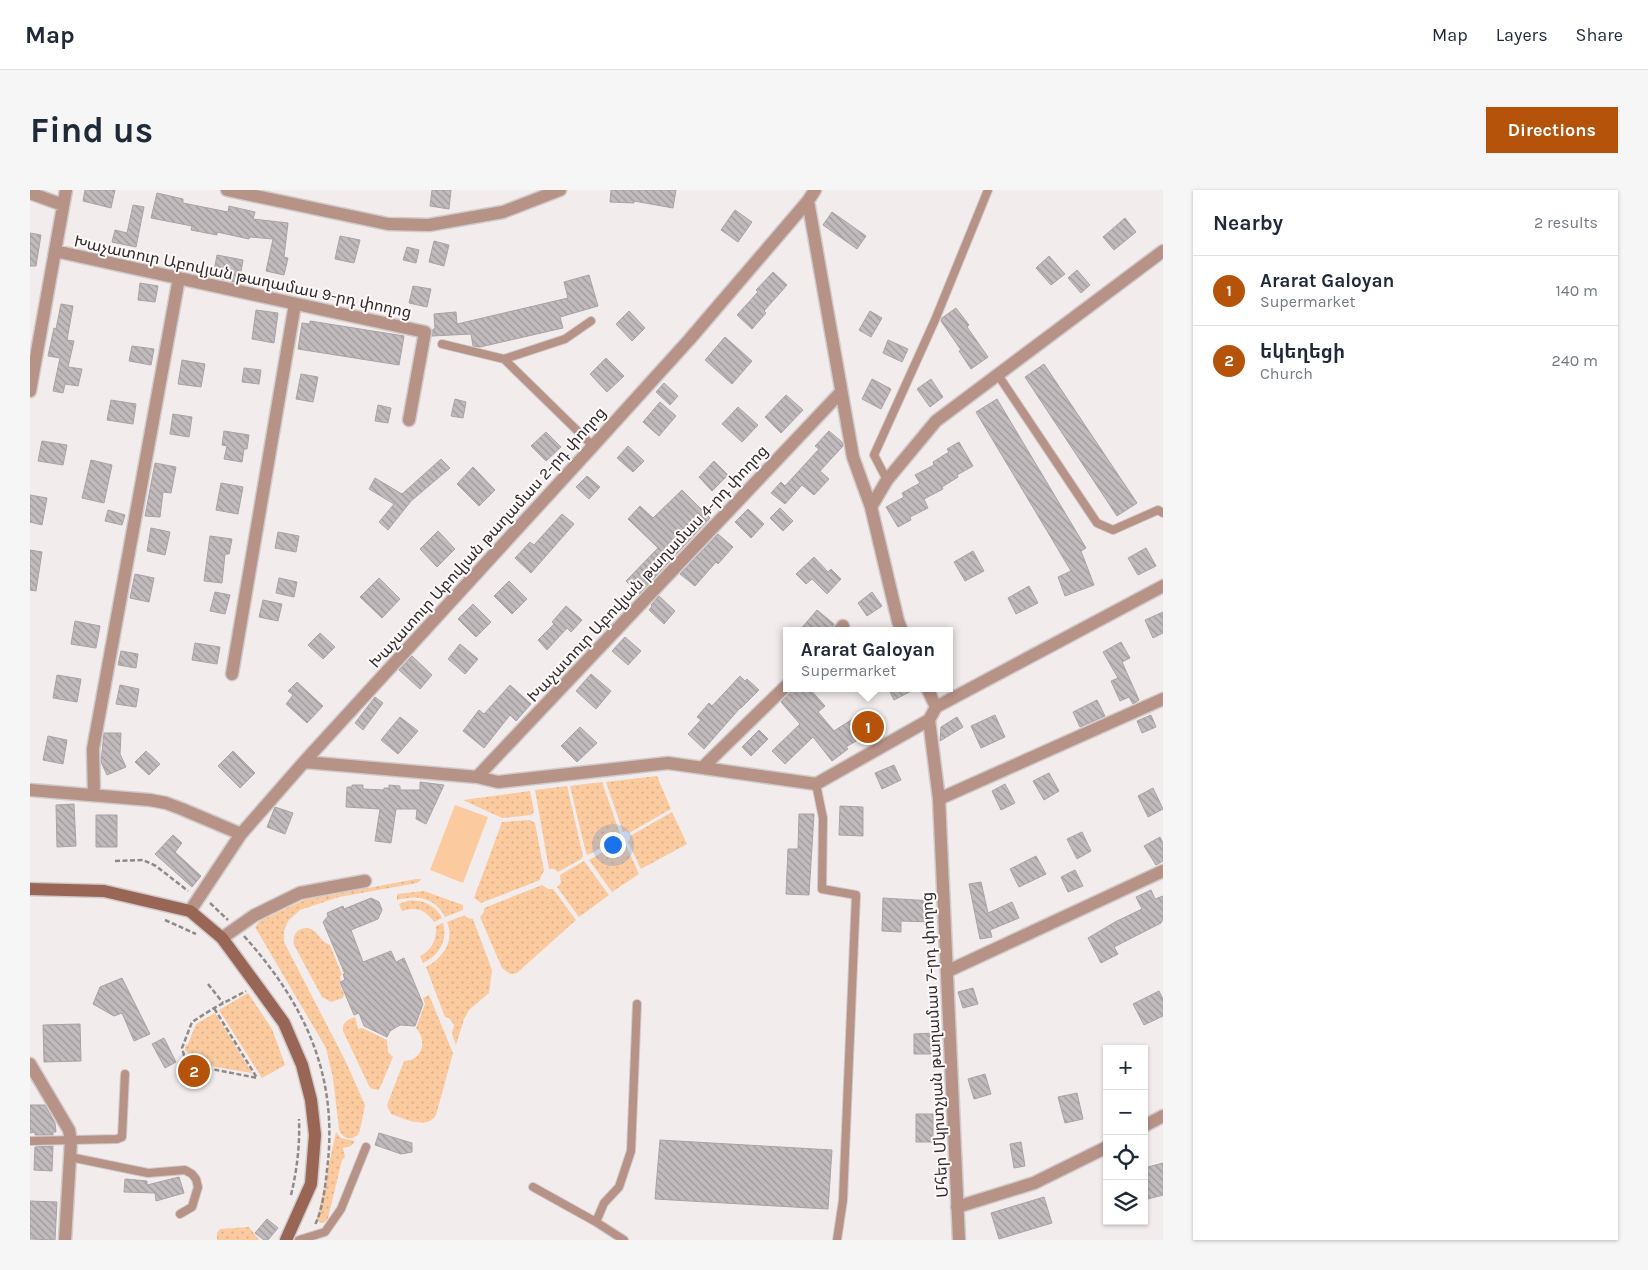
<!DOCTYPE html>
<meta charset="utf-8">
<style>
:root{--surface:#fff;--page:#f6f6f7;--text:#1f2937;--muted:#747a83;--line:#e0e1e3;--accent:#b45309}
body{margin:0;font-family:Karla,"Noto Sans Armenian",sans-serif;background:var(--page);color:var(--text)}
.controls{position:absolute;right:15px;bottom:15px;display:grid;overflow:hidden;border-radius:0px;box-shadow:0 1px 4px #0004}
.controls button{width:45px;height:45px;display:grid;place-items:center;padding:0;border:0;border-bottom:1px solid var(--line);background:var(--surface);color:var(--text);font:25px sans-serif}
.you{position:absolute;left:582px;top:654px;width:18px;height:18px;margin:-12px;border:4px solid #fff;border-radius:50%;background:#1a73e8;box-shadow:0 0 0 8px #1a73e833}
.badge{display:grid;place-items:center;width:32px;height:32px;border-radius:50%;background:var(--accent);color:#fff;font-size:16px;font-weight:700}
.pin{position:absolute;translate:-50% -50%;border:2px solid #fff;box-shadow:0 1px 5px #0006}
.popup{position:absolute;left:753px;top:437px;width:170px;height:65px;box-sizing:border-box;display:grid;place-content:center;border-radius:0px;background:var(--surface);filter:drop-shadow(0 1px 4px #0005);font-size:16px;white-space:nowrap;color:var(--muted)}
.popup b{font-size:19px;color:var(--text)}
.popup::after{content:'';position:absolute;left:50%;top:100%;margin-left:-10px;border:10px solid transparent;border-top-color:var(--surface)}
.list{margin:0;padding:0;list-style:none}
h2{display:flex;justify-content:space-between;align-items:center;height:65px;margin:0;padding:0 20px;font-size:21px}
h2 small{font-size:16px;font-weight:400;color:var(--muted)}
.list li{display:grid;grid-template-columns:32px 1fr auto;gap:15px;align-items:center;box-sizing:border-box;height:70px;padding:0 20px;border-top:1px solid var(--line)}
.list b{display:block;font-size:19px;white-space:nowrap}
.list p{margin:0;font-size:16px;white-space:nowrap;color:var(--muted)}
.list em{font-size:16px;font-style:normal;color:var(--muted)}
.icon{flex:none;width:28px;height:28px;fill:none;stroke:currentColor;stroke-width:2;stroke-linecap:round;stroke-linejoin:round}
.map{position:relative;flex:none;width:1133px;height:1050px;overflow:hidden;border-radius:0px}
header{display:flex;align-items:center;gap:30px;box-sizing:border-box;height:70px;padding:0 25px;background:var(--surface);border-bottom:1px solid var(--line)}
header strong{font-size:24px}
nav{display:flex;gap:28px;margin-inline-start:auto;font-size:18px}
.intro{display:flex;align-items:center;justify-content:space-between;box-sizing:border-box;height:120px;padding:0 30px}
h1{margin:0;font-size:35px}
.button{padding:12px 22px;border-radius:0px;background:var(--accent);color:#fff;font-size:18px;font-weight:700}
main{display:flex;gap:30px;padding:0 30px}
aside{flex:1;background:var(--surface);border-radius:0px;box-shadow:0 1px 4px #0004}
.map>svg:first-child{display:block}
</style>
<header>
<strong>Map</strong>
<nav><a>Map</a><a>Layers</a><a>Share</a></nav>
</header>
<div class="intro"><h1>Find us</h1><a class="button">Directions</a></div>
<main>
<div class="map">
<svg width="1133" height="1050" viewBox="0 0 1133 1050">
<defs>
<pattern id="grass-dots" width="8" height="8" patternUnits="userSpaceOnUse" patternTransform="scale(1.25)"><rect width="8" height="8" fill="#fbca9e"/><path d="M2 2h.1M6 6h.1" fill="none" stroke="#d7ae88" stroke-width="1.8" stroke-linecap="round"/></pattern>
<pattern id="building-back-hatch" width="6" height="6" patternUnits="userSpaceOnUse" patternTransform="scale(1.25)"><rect width="6" height="6" fill="#c1bbbd"/><path d="M-1 5l2 2M0 0l6 6M5-1l2 2" fill="none" stroke="#9d989a"/></pattern>
</defs>
<rect width="100%" height="100%" fill="#f3ecec"/>
<!-- grass -->
<path fill="url(#grass-dots)" d="M627,586L641,619L599,643L596,641L593,642L576,592Z
M572,592L590,644L588,645V649L558,665L556,663L540,596Z
M537,596L553,666L551,669L528,682L524,679H519L505,600Z
M500,601L504,622L501,625L472,628L433,610Z
M642,622L657,654L611,679L598,652L600,649V646Z
M500,630L505,633L514,681L511,686L510,690L451,713L444,708L472,632Z
M590,652L595,653L609,684L582,702L559,670Z
M554,671L579,705L549,727L527,697L531,693L530,685Z
M386,689H391L390,691L387,693L309,707L270,720L258,731L254,741V752L316,872L335,915L330,940L328,945L323,948C316,949 311,946 309,939L303,888L296,858L225,737L230,731L274,710Z
M512,695L518,699H523L546,730L487,783L480,784L472,778L450,727L454,722V718Z
M394,701L433,715V720L415,727C406,708 387,704 367,710V704Z
M377,711C392,709 405,715 412,728L404,732C396,720 386,716 372,721L369,714Z
M435,725L437,728L443,729L462,780L459,803L439,820L434,829L426,855L422,844L424,835L419,828L415,827L396,777C413,768 425,751 417,732Z
M413,733C418,751 409,765 393,773L390,766C402,760 407,749 406,736Z
M277,738C289,740 288,750 300,755L312,785L310,786L311,791L309,792L314,804L313,808L301,812L292,807L264,755C262,745 267,738 277,738Z
M218,803L242,839L255,875L232,888L189,820Z
M399,805L423,863L406,925C397,940 375,929 361,924L357,915L374,871C392,871 398,851 386,838L395,814L393,808Z
M185,823L222,883L180,876L179,869L158,872V862L155,861V856L158,854L166,834Z
M325,827L328,839L332,838L357,850L358,862L363,867L349,900L342,899L339,896L313,841C312,832 317,830 325,827Z
M306,942L311,948L325,951L321,956L313,958L315,967L312,970L298,1028L295,1032L290,1033L287,1029Z
M219,1037L229,1050H187V1043L190,1039Z"/>
<!-- pitch -->
<path fill="#fbca9e" d="M425,615L458,627L433,693L400,680Z"/>
<!-- building -->
<path fill="url(#building-back-hatch)" stroke="#a9a3a6" d="M55,0H85L81,18L53,11Z
M402,0H421L419,19L400,16Z
M581,0H646L643,18L604,11V13L580,12Z
M127,3L153,9V13L198,22L199,16L225,22L223,29L258,33L254,67L258,68L254,85L236,81L243,49L220,47L219,49L187,42V45L161,40L162,36L121,28Z
M103,15L114,17L106,57L82,52L85,40L97,43Z
M705,20L722,32L708,52L691,40Z
M802,22L836,46L827,59L793,35Z
M1095,28L1106,42L1084,60L1073,47Z
M0,43L11,45L6,76H0Z
M310,46L330,50L324,73L305,69Z
M404,51L419,55L414,76L399,72Z
M377,57L389,60L386,73L373,70Z
M187,65L213,70L209,93L183,87Z
M1019,66L1035,84L1021,95L1006,78Z
M1047,80L1060,95L1051,103L1038,88Z
M743,82L757,95L734,121L736,123L722,139L707,125L728,102L726,100Z
M559,85L568,116L530,127L533,138L450,157L443,156L441,144L402,146L403,139H405L404,124L426,122L427,134L538,108L534,92Z
M110,93L128,96L125,112L108,110Z
M383,96L401,99L397,117L379,113Z
M31,114L43,116L37,150L44,151L38,177L52,179L48,196L35,194L33,203L23,201L30,168L18,166L24,138L26,139Z
M926,118L939,135L937,137L958,167L941,179L929,161L931,160L911,131L912,128Z
M226,120L248,123L244,153L222,149Z
M599,121L615,138L602,151L586,134Z
M840,121L852,128L841,147L829,140Z
M280,131L374,146L369,175L268,159L272,133L280,134Z
M695,147L722,171L702,194L675,170Z
M858,150L878,159L872,172L853,163Z
M102,156L124,159L121,175L99,171Z
M576,168L594,186L577,202L560,184Z
M152,170L175,174L171,197L148,194Z
M1014,174L1107,313L1087,326L995,187Z
M214,178L231,180L229,194L212,192Z
M271,184L288,187L283,212L266,209Z
M842,189L861,199L851,219L832,209Z
M901,189L913,207L900,217L887,199Z
M634,193L648,206L640,215L626,202Z
M756,205L773,220L751,243L735,227Z
M425,209L436,212L433,228L421,226Z
M967,209L1056,358L1051,361L1064,395L1035,406L1028,387L1041,381L946,222Z
M81,210L106,214L103,234L77,230Z
M630,212L646,226L629,246L613,232Z
M348,215L361,218L358,233L345,231Z
M708,217L728,235L712,252L692,234Z
M143,224L162,227L159,247L140,244Z
M194,241L219,245L217,259H214L212,272L194,269L197,256L192,255Z
M799,241L812,252L813,256L790,281L799,289L784,305L772,295L755,314L741,303L751,292L755,296L789,259L785,256Z
M516,242L531,257L516,271L501,256Z
M12,251L37,255L33,275L8,271Z
M929,252L943,276L927,285L928,287L912,297L913,299L894,309L898,318L880,327L881,330L868,337L856,317L874,307L872,303L890,293L885,285L904,275L903,272L919,262L917,259Z
M598,256L614,271L603,282L587,268Z
M411,269L420,278L381,311L358,340L349,332L364,314L339,299L345,288L372,304Z
M61,270L82,275L74,313L52,308Z
M684,271L698,285L682,301L669,287Z
M125,273L146,277L141,303L133,302L130,327L115,326Z
M443,277L465,300L449,316L427,294Z
M557,286L570,297L559,309L546,297Z
M191,293L213,297L208,324L186,320Z
M652,300L680,328L609,404L596,391L628,358L598,329L610,316L623,328Z
M0,305L17,308L12,335L0,332Z
M750,318L763,331L753,341L740,328Z
M718,319L734,334L721,348L705,332Z
M78,320L95,325L92,335L75,331Z
M532,324L544,334L501,383L485,368L500,352L504,355Z
M121,338L140,342L135,365L117,361Z
M408,341L425,359L407,377L390,359Z
M248,342L269,346L266,362L245,358Z
M688,344L703,357L688,374L686,372L665,396L650,384Z
M180,346L202,349L199,364H195L192,393L174,391Z
M1116,358L1126,376L1108,385L1098,368Z
M0,360L12,362L6,401L0,400Z
M943,361L954,381L935,391L924,372Z
M784,367L798,382L801,379L811,389L797,404L782,389L776,394L766,384Z
M105,384L124,388L119,412L100,408Z
M249,388L267,392L264,407L246,403Z
M349,388L370,409L352,428L330,407Z
M479,391L497,409L482,424L464,406Z
M999,396L1008,413L986,424L978,408Z
M185,402L200,405L195,424L180,421Z
M842,402L852,416L837,426L828,413Z
M629,406L645,421L634,434L619,420L622,416L621,415Z
M233,410L252,414L248,431L229,427Z
M443,414L461,432L446,447L428,429Z
M536,416L552,430L541,442L537,438L517,460L508,450L524,434L522,432Z
M787,420L804,434L801,441H769Z
M1133,422V443L1123,448L1115,430Z
M45,431L70,436L66,458L41,454Z
M290,443L305,457L293,469L278,455Z
M595,447L611,461L598,475L582,461Z
M1091,452L1100,468L1092,472L1109,510L1103,514L1099,507L1090,511L1081,491L1088,488L1073,462Z
M165,453L190,457L187,474L162,470Z
M430,454L448,469L435,484L418,469Z
M91,461L108,464L106,478L88,475Z
M382,466L402,485L390,499L369,480Z
M561,484L581,501L566,519L546,501Z
M27,485L51,489L47,512L23,508Z
M710,486L715,491L717,489L729,500L711,518H710L674,559L658,544L671,530L667,527L679,513L682,516Z
M267,492L293,516L277,533L256,514L263,505L258,501Z
M90,495L109,499L106,517L86,514Z
M480,495L501,514L486,531L480,525L454,558L433,541L449,520L454,524Z
M764,498H779L795,516L788,522L804,541L835,521L846,539L816,557L818,559L802,571L783,547L755,574L742,561L770,534L751,512Z
M858,498H887L864,510Z
M345,507L353,513L333,540L325,533Z
M1067,510L1075,526L1050,537L1043,522Z
M965,525L975,547L951,558L941,536Z
M1121,525L1126,537L1112,543L1107,531Z
M370,527L388,541L368,564L351,550Z
M927,527L933,537L910,551L911,537Z
M550,537L567,553L547,572L531,556Z
M729,540L738,549L721,566L712,557Z
M74,543H91L90,564L96,577L77,585L71,572Z
M18,546L37,550L33,574L13,570Z
M116,561L130,574L119,585L105,572Z
M203,561L225,583L210,598L188,576Z
M864,575L871,590L852,599L845,583Z
M1019,583L1029,601L1014,610L1003,591Z
M390,592L414,595L396,634L386,629L387,619H366L361,653L345,651L350,619L316,617L317,597H322V595H333V599L354,600V598H359V595L370,596V600H390Z
M975,594L985,613L971,620L962,601Z
M1123,598L1133,619L1118,627L1108,606Z
M44,614L46,656L27,657L26,615Z
M810,616L833,617V646L809,645Z
M245,617L263,623L255,644L237,637Z
M769,624H784L779,705L756,704L758,659H768Z
M66,625H87V657H66Z
M1052,642L1061,661L1047,669L1037,649Z
M143,645L152,653L145,662L171,686L162,697L125,664Z
M1130,647L1133,653V671L1126,675L1114,656Z
M1006,666L1016,684L989,697L980,679Z
M1045,680L1053,696L1038,702L1031,687Z
M951,692L958,723L982,712L989,728L960,740L962,747L950,749L939,694Z
M1121,700L1125,709L1133,706V729L1131,733L1084,757L1088,764L1071,773L1058,748L1085,732L1112,719L1106,707Z
M341,708L349,712L352,720L348,729L321,740L333,772L361,761L366,772L374,768L393,814L385,836L370,835L360,841L357,847L334,836L329,823L324,825L310,792L315,790L313,784H315L293,732L298,726L297,723L313,716L314,719Z
M853,708L903,711V732L871,731V742L852,741Z
M92,788L120,844L104,851L92,823L84,826L63,814L70,797Z
M943,798L948,814L933,818L928,802Z
M1129,801L1133,809V826L1114,835L1103,814Z
M50,834L51,871L14,872L13,835Z
M904,843V864H884V844Z
M134,848L146,872L135,878L122,854Z
M955,884L961,904L944,909L938,889Z
M1047,903L1053,929L1035,933L1028,907Z
M0,915H15L25,933L26,942H23V945H5V942L0,943Z
M886,924H903V952H886Z
M349,943L382,953V962L371,964L345,955Z
M630,950L802,960L798,1019L625,1009Z
M991,952L995,976L984,978L980,954Z
M23,956L22,981L4,980L5,957Z
M1133,973V1005L1114,1010V978Z
M149,987L154,1003L126,1011L125,1003L94,1002L95,989L117,991V995Z
M1014,1007L1022,1033L969,1049L961,1023Z
M0,1011L27,1012L25,1050L0,1049Z
M237,1029L248,1038L238,1050H234L225,1043Z"/>
<g fill="none" stroke-linecap="round" stroke-linejoin="round">
<!-- service casing -->
<g stroke="#d0caca" stroke-width="10">
<path id="service" d="M561,131L535,149L474,169L563,256
M412,154L474,169
M968,185L1067,333L1083,340L1128,320L1133,323
M857,290L844,265L905,130L958,0
M786,594L793,628L792,699L826,705L813,1010L807,1050
M0,951L87,949L92,947L95,884
M40,967L118,983L155,980L162,984L166,989L168,997L162,1017L150,1024
M503,997L566,1032L594,1050
M566,1032L574,1013L589,997L601,961L607,814
M269,1050L295,1042L311,1019L336,957"/>
</g>
<!-- minor casing -->
<g stroke="#d0caca" stroke-width="15">
<path id="minor" d="M197,0L358,34L399,35L473,22L530,0
M0,3L33,15
M778,11L823,267L841,317
M25,61L395,142L379,230
M0,201L36,0
M809,441L813,436
M872,441L868,431L841,317L857,290L906,231L1133,61
M202,484L265,114
M897,498L906,517
M899,530L909,609L929,1050
M899,530L906,517L1133,396
M274,572L447,587L468,592L638,573L786,594L899,530
M673,577L757,495
M447,587L811,202
M0,600L120,610L136,613L152,619L211,644
M64,605L63,559L149,88
M909,609L1133,509
M160,721L211,644L274,572L563,256L659,150L778,11L785,0
M192,748L225,725L270,703L335,691
M918,781L1133,681
M0,874L39,940L41,951L35,1050
M1114,936L1133,926
M927,1017L1004,993L1077,957"/>
</g>
<!-- secondary casing -->
<g stroke="#d0caca" stroke-width="15">
<path id="secondary" d="M0,699L74,701L160,721L192,748L228,797L254,833L272,875L281,910L285,945L281,994L256,1050"/>
</g>
<!-- path -->
<path stroke="#8e8a8a" stroke-width="2.5" stroke-dasharray="5 2.5" stroke-linecap="butt" d="M85,671L113,670L126,676L158,701
M180,713L198,730
M135,730L166,744
M214,746C275,814 309,886 297,980C295,998 293,1018 285,1035
M178,794L193,813
M156,873L152,858L162,832L184,818L216,801
M177,878L227,888L184,818
M261,1005C267,980 270,955 269,929"/>
<!-- service -->
<use href="#service" stroke="#b79286" stroke-width="8"/>
<!-- minor -->
<use href="#minor" stroke="#b79286" stroke-width="12"/>
<!-- secondary -->
<use href="#secondary" stroke="#996555" stroke-width="12"/>
</g>
<g text-anchor="middle" stroke-width="4" stroke-linejoin="round" paint-order="stroke">
<!-- street labels -->
<g font-size="16" fill="#2f2d2d" stroke="#fff9fa">
<text transform="translate(213 86) rotate(12)" y="6">Խաչատուր Աբովյան թաղամաս 9-րդ փողոց</text>
<text transform="translate(457 347) rotate(-48)" y="6">Խաչատուր Աբովյան թաղամաս 2-րդ փողոց</text>
<text transform="translate(617 383) rotate(-47)" y="6">Խաչատուր Աբովյան թաղամաս 4-րդ փողոց</text>
<text transform="translate(904 855) rotate(-93)" y="6">Մհեր Մկրտչյան թաղամաս 7-րդ փողոց</text>
</g>
</g>
</svg>
<div class="controls">
<button>+</button>
<button>−</button>
<button><svg class="icon" aria-label="locate" viewBox="0 0 24 24"><circle cx="12" cy="12" r="6"/><path d="M12 2v4M12 18v4M2 12h4M18 12h4"/></svg></button>
<button><svg class="icon" aria-label="layers" viewBox="0 0 24 24"><path d="M12 4l9 5-9 5-9-5zM3 14l9 5 9-5"/></svg></button>
</div>
<div class="you"></div>
<div class="pin badge" style="left:838px;top:537px">1</div>
<div class="popup"><b>Ararat Galoyan</b>Supermarket</div>
<div class="pin badge" style="left:164px;top:881px">2</div>
</div>
<aside>
<h2>Nearby<small>2 results</small></h2>
<ul class="list">
<li><span class="badge">1</span><div><b>Ararat Galoyan</b><p>Supermarket</p></div><em>140 m</em></li>
<li><span class="badge">2</span><div><b>եկեղեցի</b><p>Church</p></div><em>240 m</em></li>
</ul>
</aside>
</main>
